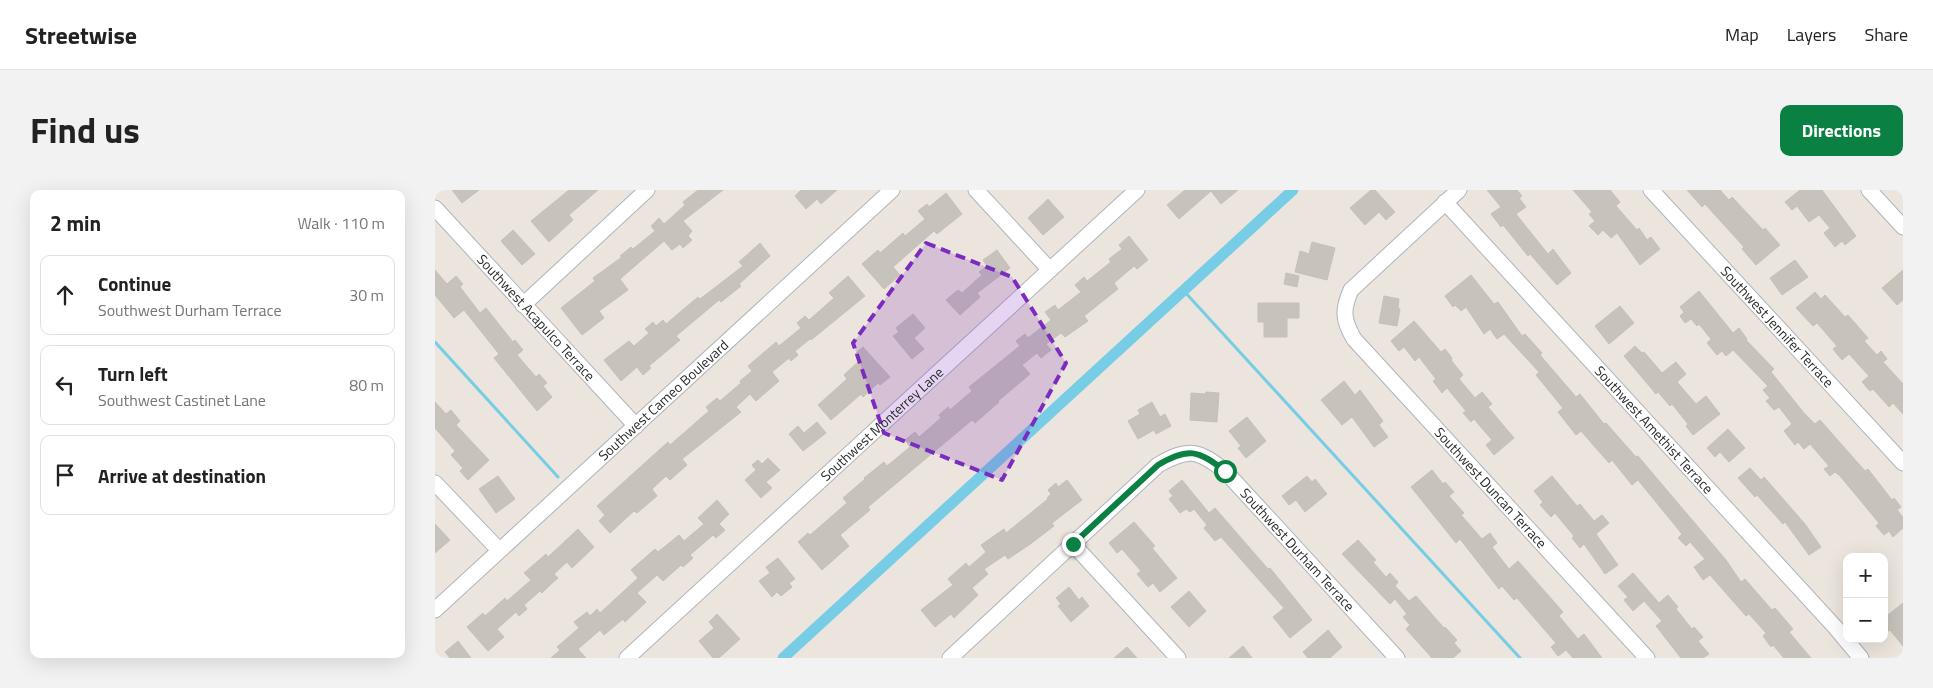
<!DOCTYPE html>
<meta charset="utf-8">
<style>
:root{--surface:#fff;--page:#f2f2f2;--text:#222;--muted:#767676;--line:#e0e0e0;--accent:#0b8043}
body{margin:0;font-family:"Titillium Web",sans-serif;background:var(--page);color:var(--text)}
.controls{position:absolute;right:15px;bottom:15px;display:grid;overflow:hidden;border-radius:10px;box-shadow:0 5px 20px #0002}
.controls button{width:45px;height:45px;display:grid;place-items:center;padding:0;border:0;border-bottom:1px solid var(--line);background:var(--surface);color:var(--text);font:25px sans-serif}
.stop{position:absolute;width:15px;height:15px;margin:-11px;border:4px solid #0b8043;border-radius:50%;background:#fff}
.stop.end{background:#0b8043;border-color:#fff;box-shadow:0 1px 5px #0008}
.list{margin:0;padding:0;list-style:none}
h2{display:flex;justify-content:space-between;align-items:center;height:65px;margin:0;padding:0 20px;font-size:21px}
h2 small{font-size:16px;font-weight:400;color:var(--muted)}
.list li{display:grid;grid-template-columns:32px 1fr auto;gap:15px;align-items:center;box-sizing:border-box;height:80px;margin:0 10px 10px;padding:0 10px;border:1px solid var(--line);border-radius:10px}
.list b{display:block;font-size:19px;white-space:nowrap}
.list p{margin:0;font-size:16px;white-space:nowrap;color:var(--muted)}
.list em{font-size:16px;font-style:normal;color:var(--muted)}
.icon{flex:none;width:28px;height:28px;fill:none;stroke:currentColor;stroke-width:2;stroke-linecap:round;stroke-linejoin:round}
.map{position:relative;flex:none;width:1468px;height:468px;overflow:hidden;border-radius:10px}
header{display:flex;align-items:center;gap:30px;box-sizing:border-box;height:70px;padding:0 25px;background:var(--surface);border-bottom:1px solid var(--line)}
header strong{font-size:24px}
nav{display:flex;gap:28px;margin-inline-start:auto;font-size:18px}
.intro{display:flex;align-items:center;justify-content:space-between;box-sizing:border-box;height:120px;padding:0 30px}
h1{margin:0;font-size:35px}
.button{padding:12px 22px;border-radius:10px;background:var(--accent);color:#fff;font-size:18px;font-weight:700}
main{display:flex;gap:30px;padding:0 30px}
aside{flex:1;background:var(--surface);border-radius:10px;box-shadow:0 5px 20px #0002}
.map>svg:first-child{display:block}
</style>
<header>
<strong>Streetwise</strong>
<nav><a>Map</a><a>Layers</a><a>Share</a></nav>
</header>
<div class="intro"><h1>Find us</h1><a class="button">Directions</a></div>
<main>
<aside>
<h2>2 min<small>Walk · 110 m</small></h2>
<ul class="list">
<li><svg class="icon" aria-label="ahead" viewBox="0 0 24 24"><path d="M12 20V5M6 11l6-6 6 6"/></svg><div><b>Continue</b><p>Southwest Durham Terrace</p></div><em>30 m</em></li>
<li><svg class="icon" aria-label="left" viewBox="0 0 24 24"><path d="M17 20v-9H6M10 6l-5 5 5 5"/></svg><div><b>Turn left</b><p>Southwest Castinet Lane</p></div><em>80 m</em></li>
<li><svg class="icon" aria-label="arrive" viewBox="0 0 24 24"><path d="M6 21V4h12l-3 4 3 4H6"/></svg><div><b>Arrive at destination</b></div></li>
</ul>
</aside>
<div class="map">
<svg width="1468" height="468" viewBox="0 0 1468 468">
<rect width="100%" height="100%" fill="#ebe5dd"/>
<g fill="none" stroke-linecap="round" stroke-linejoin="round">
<!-- stream -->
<path stroke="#77cce6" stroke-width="3" d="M748,100L1085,468
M0,152L123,287"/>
<!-- canal -->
<path stroke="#77cce6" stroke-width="11" d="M348,468L858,0"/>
</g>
<!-- building -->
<path fill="#c7c3bc" stroke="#c6c0b7" d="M17,0H44L27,13Z
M134,0H163L134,25L138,30L114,52L96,31Z
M263,0H288L248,31L257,41L253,46L257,50L248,58L245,54L237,60L229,51L185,89L193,100L164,121L169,128L147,145L126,118L160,91L158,88L187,67L185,66L196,57L198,59L220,41L216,36L224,28L229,34L250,15L248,12Z
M366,0H402L386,14L382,9L371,19L360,6Z
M750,0H803L786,14L776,1L744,29L732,15Z
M936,0H940L960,22L951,30L944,22L930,35L915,18Z
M1052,0H1082L1087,6L1084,8L1091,17L1081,24L1113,64L1118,59L1136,83L1122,95L1095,64L1093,66L1068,35L1066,37L1056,24L1066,17Z
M1138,0H1175L1185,12L1181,16L1202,40L1204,38L1212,50L1216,47L1225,59L1205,75L1182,43L1176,48L1168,40L1163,45L1154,36L1160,31L1154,24L1157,22Z
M1252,0H1285L1294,10L1297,7L1328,40L1330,38L1345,55L1321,75L1307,59L1309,57L1270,14L1267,17Z
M1365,0H1387L1421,46L1410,55L1407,51L1400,57L1389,43L1395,38L1384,25L1374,32L1362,16L1357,20L1350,12Z
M511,3L527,24L502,44L499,41L458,77L465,85L449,99L427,74L443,60L445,63L468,43L470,46L490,29L483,21L492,14L494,17Z
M613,9L629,27L608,45L593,28Z
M78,40L100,64L87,75L66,51Z
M694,46L713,70L702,79L699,76L679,93L683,99L649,126L653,131L630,147L626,143L611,154L616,160L606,168L602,163L587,175L595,184L563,211L564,212L540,233L537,230L433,317L435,320L405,345L414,356L387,380L363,352L373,343L375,345L412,313L408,308L430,289L429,288L449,272L452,276L475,257L470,250L480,242L484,247L506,228L504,225L513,217L515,220L537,201L534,197L585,156L581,151L590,144L593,148L616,130L610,122L620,115L623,120L646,102L640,95L649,87L652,91L676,72L674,69L687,59L684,55Z
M877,52L900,58L892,90L860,82L865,61L874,64Z
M325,53L335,66L304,94L306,96L286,112L284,110L241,146L245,150L214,176L216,178L208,185L202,177L186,191L169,170L194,151L199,156L214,143L210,139L218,132L221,136L228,130L231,134L263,107L265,109L308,76L304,72Z
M562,60L575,78L542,103L545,107L525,125L511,110L523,100L527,103L547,85L544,82L552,76L548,70Z
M1360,70L1373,87L1347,105L1335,88Z
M0,80L12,94L21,86L28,94L25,97L45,123L51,118L78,152L80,150L88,160L82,165L101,187L104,184L112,193L108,196L117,207L102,221L59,168L64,164L29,120L19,128L0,105Z
M1468,80V110L1462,115L1447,98Z
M851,83L864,86L862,97L849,94Z
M1036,85L1059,114L1063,112L1087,146L1090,144L1107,163L1105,165L1141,207L1145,204L1169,234L1171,233L1201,267L1203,266L1291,370L1306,392L1310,389L1337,420L1340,418L1358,439L1354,442L1376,468H1349L1338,455L1336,457L1328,446L1331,443L1314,424L1311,426L1275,385L1268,390L1259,377L1270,369L1255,352L1251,356L1243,348L1247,344L1203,290L1197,295L1177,270L1174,273L1146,241L1141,245L1123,222L1128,218L1101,185L1104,182L1069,144L1062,149L1055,139L1049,144L1031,117L1026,121L1020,115L1018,117L1010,106Z
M413,86L430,106L376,150L375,149L360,161L363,165L356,171L354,168L337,182L344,191L321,211L315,204L301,217L306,222L247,269L252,275L235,290L231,286L217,299L222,306L202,323L199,321L175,343L164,331L170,325L162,316L233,252L235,255L274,221L271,217L282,208L285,211L306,193L305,191L317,181L313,176L341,152L344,156L366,138L362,133L370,126L374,130L399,108L394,103Z
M1264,101L1298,143L1304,138L1312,149L1311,150L1339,179L1336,182L1369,223L1380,234L1385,230L1430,281L1433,279L1457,310L1459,308L1466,317L1462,320L1468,327V338L1458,347L1454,341L1449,345L1441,336L1444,333L1405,286L1400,282L1395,286L1389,279L1394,276L1375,254L1369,259L1363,252L1360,255L1349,241L1357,234L1344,217L1339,220L1331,211L1335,208L1328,200L1333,196L1298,160L1291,166L1287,161L1282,165L1272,153L1276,149L1264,134L1262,136L1256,129L1250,133L1245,126L1249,122L1245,117Z
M1380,102L1386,109L1390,105L1410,127L1413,125L1433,148L1429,151L1442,165L1446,161L1452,169L1448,172L1468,194V224L1458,213L1454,217L1438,199L1435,201L1427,192L1434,186L1414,164L1407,170L1398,159L1402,156L1382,133L1378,136L1361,118Z
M949,106L964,109L963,118L965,119L962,136L944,133Z
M823,113H864V128H852V147H829V132H823Z
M1185,116L1199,133L1174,154L1160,136Z
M478,124L490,138L479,148L489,159L477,169L458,146L464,142L461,138Z
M979,131L1006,162L1010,159L1017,168L1016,170L1028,185L1024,189L1040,208L1047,202L1057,214L1053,217L1079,248L1059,265L1051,255L1057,250L1039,229L1036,232L1028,223L1031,221L1012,198L1007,203L998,191L1001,189L984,167L980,171L969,157L964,161L956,151Z
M1200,156L1207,163L1209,162L1227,183L1241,172L1251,184L1242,192L1261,214L1271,206L1285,224L1258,245L1251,236L1253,234L1237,214L1235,216L1223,202L1221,204L1189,166Z
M428,157L455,187L445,195L443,193L428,207L426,204L396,230L383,215L412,189L409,185L425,170L420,164Z
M909,191L920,205L925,200L948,231L944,235L953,247L939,257L917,227L907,235L886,210Z
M771,202L784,203L782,232L755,230L756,203L770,204Z
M0,212L11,224L16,220L25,231L21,235L54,270L33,290L25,281L28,278L16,265L20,261L0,238Z
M717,212L725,227L730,224L736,236L721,244L719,240L703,249L693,231L705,224L703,220Z
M812,227L831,251L811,268L803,258L806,256L794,241Z
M382,232L391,243L368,261L354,244L363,236L369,243Z
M1293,239L1310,258L1294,272L1285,262L1280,267L1272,258Z
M333,268L345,280L331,292L337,298L326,308L310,290L321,280L317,275L323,270L327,274Z
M1315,278L1326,290L1329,287L1370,334L1386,357L1374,365L1350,332L1348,334L1322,305L1320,307L1303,288Z
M997,280L1008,294L1010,292L1019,302L1014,306L1029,323L1026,325L1047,349L1055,343L1062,353L1057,357L1074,379L1083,371L1128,422L1124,426L1143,449L1149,444L1167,468H1138L1131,460L1123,466L1116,457L1121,453L1082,408L1079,410L1067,396L1064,399L1025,349L1021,353L976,297Z
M63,286L80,309L61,323L44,299Z
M872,286L877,292L880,289L892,304L870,322L861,310L854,315L847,306Z
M1117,286L1142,316L1145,314L1159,331L1167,325L1174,333L1161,344L1183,375L1170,384L1149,354L1145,358L1137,348L1139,346L1120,323L1116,327L1105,315L1108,312L1099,301Z
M632,290L647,310L617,333L619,336L594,355L573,369L570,365L549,379L553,384L537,398L543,405L519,428L516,424L500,437L486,420L518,395L513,389L531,373L534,377L551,362L546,355L569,339L571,343L613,309L612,308L616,304L613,300L621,293L623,297Z
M747,290L774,323L780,318L833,379L835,378L877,430L855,448L838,427L849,418L786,347L780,351L769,338L772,335L759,319L755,322L751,319L745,323L734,309L738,306L734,301Z
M282,310L294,324L284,334L290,340L281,348L278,345L255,365L258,368L248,377L246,375L228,391L222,385L202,403L211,412L190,432L188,429L169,445L165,440L143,459L151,468H116L125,460L122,457L144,438L139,432L152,422L155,426L162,419L165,423L203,388L196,380L220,359L223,362L244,345L249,351L269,334L263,328Z
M699,332L720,356L717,358L742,388L725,402L718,393L713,397L702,384L706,381L687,359L682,363L674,353Z
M0,334L15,350L0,363Z
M143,339L159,357L137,378L132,372L119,384L123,388L114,396L107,403L105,401L89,415L92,419L84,426L81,422L62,439L69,447L53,461L32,437L48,423L50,426L70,408L72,411L96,390L89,383L111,364L113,367Z
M923,350L941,370L938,372L951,387L955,383L963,392L960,396L974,411L981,406L1009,438L1010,437L1022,450L1019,453L1026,461L1018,468H997L971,439L975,435L968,427L972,424L960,409L955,414L907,364Z
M343,368L360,389L354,393L357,397L346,406L342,402L337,407L324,391L335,383L331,377Z
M1198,383L1224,413L1233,405L1243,417L1241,419L1257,439L1259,437L1268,447L1263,451L1274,464L1268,468H1246L1221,436L1227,431L1209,411L1198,421L1189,410L1193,407L1183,396Z
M634,397L644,410L647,407L654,416L636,432L623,416L626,414L621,408Z
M754,401L771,421L754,437L736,417Z
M1468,413V456L1455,440L1449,444V428Z
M282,424L305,449L284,468H278L264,451L279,438L274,432Z
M893,440L907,457L895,468H873L868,462Z
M23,451L36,468H15L10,462Z
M808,456L817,468H794Z
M692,457L702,468H679Z"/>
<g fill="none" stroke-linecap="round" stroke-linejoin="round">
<!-- minor casing -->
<g stroke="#b0b4bd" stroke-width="17">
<g id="minor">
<path d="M541,0L615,80"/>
<path id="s1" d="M1024,0L916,100C907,120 908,130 919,149L1212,468"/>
<path id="s2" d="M1216,0L1468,273"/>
<path d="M1434,0L1468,37"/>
<path id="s3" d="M1010,12L1400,437L1426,468"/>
<path id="s4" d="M0,18L201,236"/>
<path d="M88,115L212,0"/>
<path d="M0,293L64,360"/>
<path d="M638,354L743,468"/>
<path id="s5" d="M0,420L457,0"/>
<path id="s6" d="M192,468L702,0"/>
<path id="s7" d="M515,468L723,275C754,257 763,260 790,281L962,468"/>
</g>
</g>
<!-- minor -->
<use href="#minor" stroke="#fff" stroke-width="15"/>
</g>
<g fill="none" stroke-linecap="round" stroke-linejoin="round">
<!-- route -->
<path stroke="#0b8043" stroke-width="6" d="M638,354L723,275C753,257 763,260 790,281"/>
</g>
<!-- marked area -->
<path fill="#7b2cbf" fill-opacity="0.2" stroke="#7b2cbf" stroke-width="4" stroke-dasharray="10 6" stroke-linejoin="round" d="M491,53L577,87L631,173L567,290L449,243L418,153Z"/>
<g text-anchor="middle" stroke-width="5" stroke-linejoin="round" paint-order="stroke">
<!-- street labels -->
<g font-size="14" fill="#2a2a2a" stroke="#fff">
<text dy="5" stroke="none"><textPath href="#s4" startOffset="149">Southwest Acapulco Terrace</textPath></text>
<text dy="5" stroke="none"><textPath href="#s2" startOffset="186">Southwest Jennifer Terrace</textPath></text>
<text dy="5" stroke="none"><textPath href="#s5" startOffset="310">Southwest Cameo Boulevard</textPath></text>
<text dy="5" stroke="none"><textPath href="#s6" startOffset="346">Southwest Monterrey Lane</textPath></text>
<text dy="5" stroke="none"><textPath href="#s3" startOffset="309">Southwest Amethist Terrace</textPath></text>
<text dy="5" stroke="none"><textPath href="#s1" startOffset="401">Southwest Duncan Terrace</textPath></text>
<text dy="5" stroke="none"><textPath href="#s7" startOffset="465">Southwest Durham Terrace</textPath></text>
</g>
</g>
</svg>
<div class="controls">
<button>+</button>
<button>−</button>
</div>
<div class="stop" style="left:790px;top:281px"></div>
<div class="stop end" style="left:638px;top:354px"></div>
</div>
</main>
